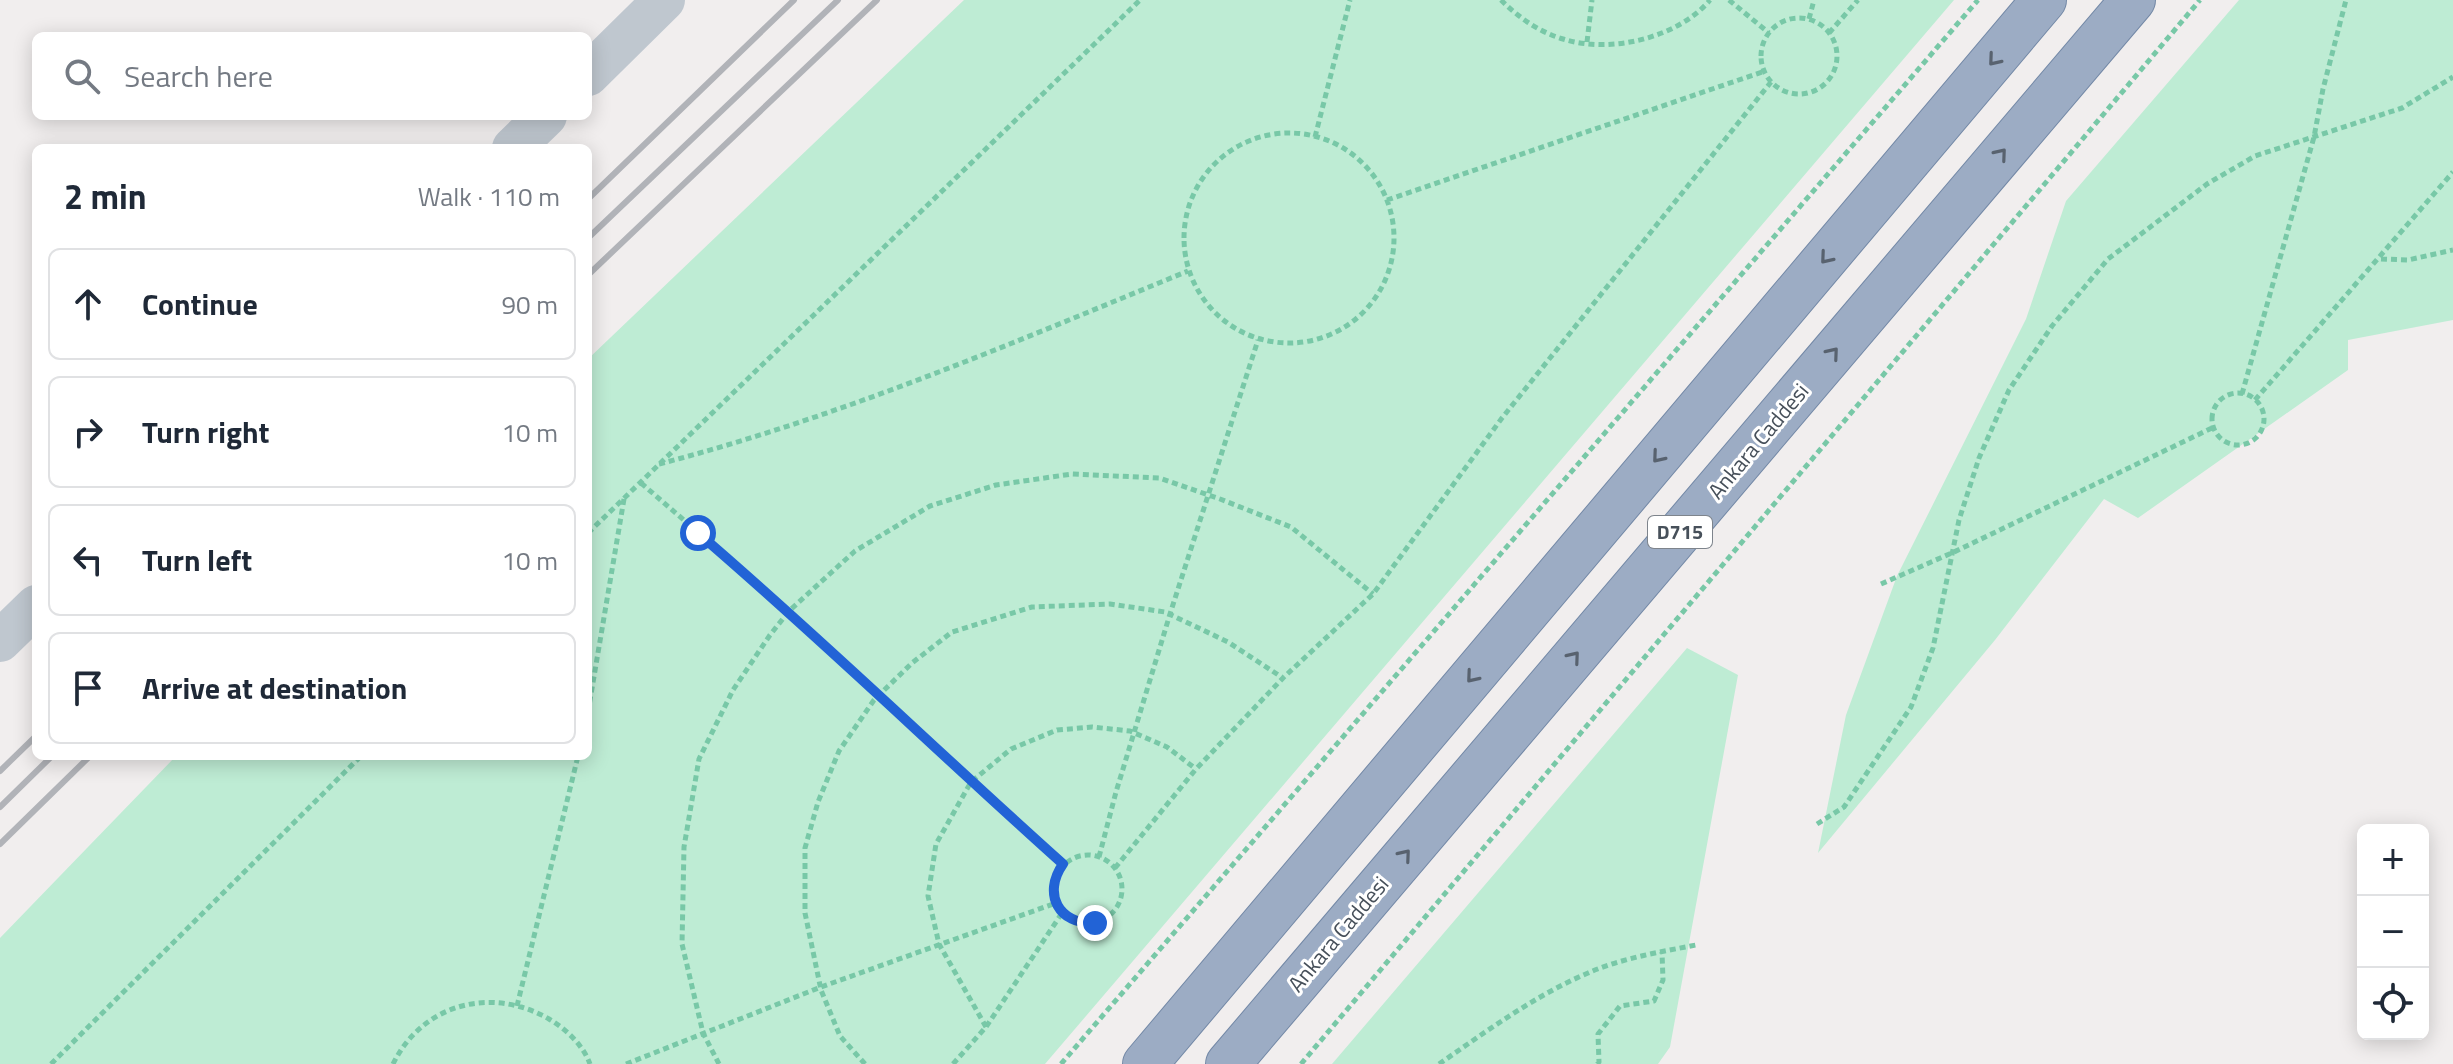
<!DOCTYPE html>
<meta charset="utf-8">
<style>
:root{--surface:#fff;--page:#f2f2f3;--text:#1f2937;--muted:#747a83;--line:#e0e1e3}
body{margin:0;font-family:"Titillium Web",sans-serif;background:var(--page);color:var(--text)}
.controls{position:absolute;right:24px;bottom:24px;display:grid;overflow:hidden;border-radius:12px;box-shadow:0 4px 20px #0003}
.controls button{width:72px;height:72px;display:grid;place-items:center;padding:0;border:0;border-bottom:2px solid var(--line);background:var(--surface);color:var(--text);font:40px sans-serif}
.stop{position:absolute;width:24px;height:24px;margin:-18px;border:6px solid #2263d6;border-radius:50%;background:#fff}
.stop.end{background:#2263d6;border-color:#fff;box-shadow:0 2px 8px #0008}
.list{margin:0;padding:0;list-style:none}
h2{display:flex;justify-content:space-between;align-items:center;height:104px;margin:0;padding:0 32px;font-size:34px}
h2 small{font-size:26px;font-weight:400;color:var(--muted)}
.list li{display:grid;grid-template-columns:52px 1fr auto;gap:24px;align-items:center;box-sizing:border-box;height:112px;margin:0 16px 16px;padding:0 16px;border:2px solid var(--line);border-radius:12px}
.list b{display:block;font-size:30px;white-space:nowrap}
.list em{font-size:26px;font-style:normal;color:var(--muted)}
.icon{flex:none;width:44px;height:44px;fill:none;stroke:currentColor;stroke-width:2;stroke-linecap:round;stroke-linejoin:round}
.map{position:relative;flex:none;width:2453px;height:1064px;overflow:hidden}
.search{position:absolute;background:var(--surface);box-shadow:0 4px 20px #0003;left:32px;top:32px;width:560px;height:88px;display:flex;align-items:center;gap:20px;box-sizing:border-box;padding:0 28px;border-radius:12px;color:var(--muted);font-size:30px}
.panel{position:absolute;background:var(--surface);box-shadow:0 4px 20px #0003;left:32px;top:144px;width:560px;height:616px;border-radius:12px}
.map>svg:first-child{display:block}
</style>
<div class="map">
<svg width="2453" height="1064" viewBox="0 0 2453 1064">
<rect width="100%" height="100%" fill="#f1eeee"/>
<!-- green -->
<path fill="#beecd4" d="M964,0H1954L1045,1064H0V938L176,756H588V359Z
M2239,0H2453V320L2348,340V370L2138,518L2104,499L1995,640L1818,853L1846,715L1897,576L2026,319L2066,201Z
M1687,648L1738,675L1670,1047L1658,1064H1332Z"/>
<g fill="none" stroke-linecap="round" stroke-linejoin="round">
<!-- trunk casing -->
<g stroke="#7388a6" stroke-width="46">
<path id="trunk" d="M1145,1064L2044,0
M1228,1064L2133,0"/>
</g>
<!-- path -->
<path stroke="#78c8a7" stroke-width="5" stroke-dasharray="6 4" stroke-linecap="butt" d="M1501,0C1518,17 1539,32 1563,39C1610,54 1678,38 1710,0
M1729,0L1769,33
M1761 56a38 38 0 1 1 76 0a38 38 0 1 1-76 0Z
M1809,19L1814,0
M1829,33L1858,0
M1587,42L1592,0
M1184 238a105 105 0 1 1 210 0a105 105 0 1 1-210 0Z
M1315,137L1350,0
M1387,200L1765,71
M2381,259L2408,260L2453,250
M2212 419a26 26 0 1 1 52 0a26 26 0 1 1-52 0Z
M2242,394L2314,137L2323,89L2346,0
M2255,400L2453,172
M659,464C841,417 1015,342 1188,271
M641,483L789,611L971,782L1063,864
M588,533L1140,0
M1881,584L1954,552L2214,427
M588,712L624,499
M1817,824L1844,807L1911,707L1933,648L1959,520L1979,458L2009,390L2052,326L2108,259L2207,184L2255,156L2402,108L2453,77
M1054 889a34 34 0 1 1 68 0a34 34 0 1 1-68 0Z
M1099,857L1116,792L1170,614L1258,340
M1115,868L1196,769L1283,678L1373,594L1502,418L1771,82
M517,1006L578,756
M986,1027L939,944L928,896L936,844L971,782L1011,749L1057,730L1092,727L1130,731L1167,747L1196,769
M51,1064L361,756
M393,1064C423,1003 492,986 549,1019C566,1029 583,1045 590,1064
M626,1064L821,987L1056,903
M719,1064L703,1033L682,944L684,847L699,759L733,690L770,635L789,611L855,551L930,506L996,485L1072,474L1159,478L1220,499L1291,527L1373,594
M865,1064L840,1036L821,990L805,913V848L818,802L839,751L874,700L912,663L952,632L1032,607L1110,604L1165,612L1228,642L1283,678
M953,1064L986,1027L1062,913
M1061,1064L1978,0
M1301,1064L2200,0
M1439,1064C1487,1031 1534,996 1588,973C1622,958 1660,952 1696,945
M1597,1064L1599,1062L1598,1034L1620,1006L1654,1001L1663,980L1662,952"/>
<!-- tertiary -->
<path stroke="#bfc7cf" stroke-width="42" d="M588,75L664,0
M513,148L546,116
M0,641L36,606"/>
<!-- trunk -->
<use href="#trunk" stroke="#9cacc4" stroke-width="44"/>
<!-- rail -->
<path stroke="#b1b3b8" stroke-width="6" d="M588,199L794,0
M588,238L838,0
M588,275L877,0
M0,771L36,736
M0,807L52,756
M0,844L90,756"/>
</g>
<!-- one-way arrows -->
<defs><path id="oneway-chevron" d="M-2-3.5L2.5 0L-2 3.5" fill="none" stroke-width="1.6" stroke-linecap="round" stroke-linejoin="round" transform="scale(2)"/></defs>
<g stroke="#58626f">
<use href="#oneway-chevron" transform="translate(1994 60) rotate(130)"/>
<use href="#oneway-chevron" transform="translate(2001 154) rotate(-50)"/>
<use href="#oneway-chevron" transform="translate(1826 258) rotate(130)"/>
<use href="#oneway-chevron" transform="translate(1833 353) rotate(-50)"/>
<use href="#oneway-chevron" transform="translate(1658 457) rotate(130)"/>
<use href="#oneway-chevron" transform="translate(1574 657) rotate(-50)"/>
<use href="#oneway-chevron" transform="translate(1472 677) rotate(130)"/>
<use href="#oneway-chevron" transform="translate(1405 855) rotate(-50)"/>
</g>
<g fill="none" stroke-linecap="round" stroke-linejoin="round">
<!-- route -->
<path stroke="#2263d6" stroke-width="10" d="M698,533C823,640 941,755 1063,864C1042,894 1059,925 1095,923"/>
</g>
<g text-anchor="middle" stroke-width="6" stroke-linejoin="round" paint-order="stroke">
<!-- shield labels -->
<rect fill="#fff" stroke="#7e848c" stroke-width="2" x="1648" y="516" width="64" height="32" rx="6"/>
<g font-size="20" font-weight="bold" fill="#47505a">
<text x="1680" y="539">D715</text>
</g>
<!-- street labels -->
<g font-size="22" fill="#47505a" stroke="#fff">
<text transform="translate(1758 441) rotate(-50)" y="8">Ankara Caddesi</text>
<text transform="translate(1338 934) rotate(-50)" y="8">Ankara Caddesi</text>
</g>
</g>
</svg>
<div class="controls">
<button>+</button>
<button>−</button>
<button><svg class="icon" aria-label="locate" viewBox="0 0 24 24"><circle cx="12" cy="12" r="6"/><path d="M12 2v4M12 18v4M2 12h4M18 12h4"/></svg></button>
</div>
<div class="stop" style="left:698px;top:533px"></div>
<div class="stop end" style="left:1095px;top:923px"></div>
<div class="search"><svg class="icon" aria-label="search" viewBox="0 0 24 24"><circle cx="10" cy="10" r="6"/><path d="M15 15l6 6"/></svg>Search here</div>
<section class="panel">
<h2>2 min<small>Walk · 110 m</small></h2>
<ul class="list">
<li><svg class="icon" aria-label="ahead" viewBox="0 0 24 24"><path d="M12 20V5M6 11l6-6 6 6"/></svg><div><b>Continue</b></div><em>90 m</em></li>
<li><svg class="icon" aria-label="right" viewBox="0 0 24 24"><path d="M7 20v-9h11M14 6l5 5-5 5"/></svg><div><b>Turn right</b></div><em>10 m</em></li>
<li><svg class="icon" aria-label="left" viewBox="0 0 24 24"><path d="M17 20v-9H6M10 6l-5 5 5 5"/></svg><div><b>Turn left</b></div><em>10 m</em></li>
<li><svg class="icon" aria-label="arrive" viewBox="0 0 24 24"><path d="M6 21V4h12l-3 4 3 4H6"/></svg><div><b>Arrive at destination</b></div></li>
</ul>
</section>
</div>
